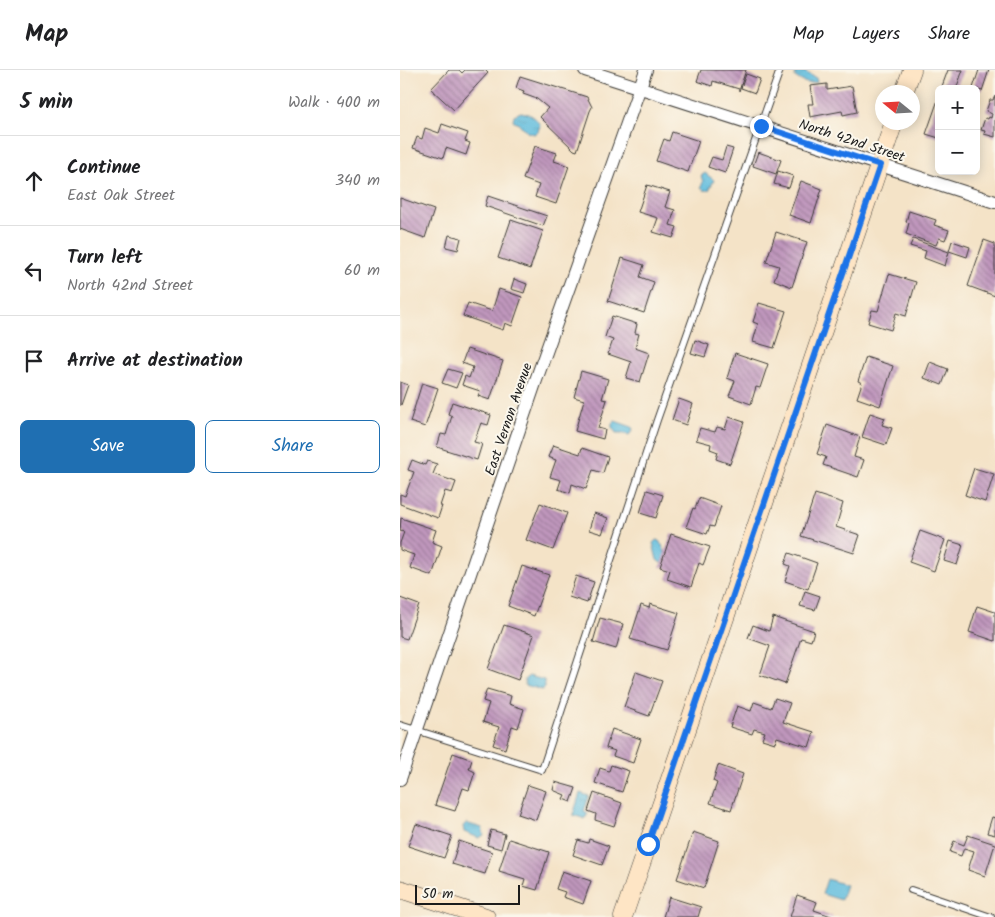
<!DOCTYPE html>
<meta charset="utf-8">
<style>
:root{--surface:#fff;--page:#f6f6f6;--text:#202124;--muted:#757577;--line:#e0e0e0;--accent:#1f6fb2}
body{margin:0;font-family:Kalam,sans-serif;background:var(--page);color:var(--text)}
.controls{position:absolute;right:15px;top:15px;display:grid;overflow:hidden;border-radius:8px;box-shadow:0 2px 12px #0003}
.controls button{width:45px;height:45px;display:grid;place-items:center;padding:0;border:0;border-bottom:1px solid var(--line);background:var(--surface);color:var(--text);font:25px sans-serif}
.compass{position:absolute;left:475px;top:15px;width:45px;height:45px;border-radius:50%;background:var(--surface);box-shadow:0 2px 12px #0003;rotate:288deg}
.scale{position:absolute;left:15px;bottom:12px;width:105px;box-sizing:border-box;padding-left:5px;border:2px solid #1c1c1c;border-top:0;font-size:14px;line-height:18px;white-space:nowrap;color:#1c1c1c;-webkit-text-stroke:4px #fbf7ec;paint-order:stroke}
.stop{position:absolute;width:15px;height:15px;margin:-11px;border:4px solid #1a73e8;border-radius:50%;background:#fff}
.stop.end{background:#1a73e8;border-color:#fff;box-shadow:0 1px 5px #0008}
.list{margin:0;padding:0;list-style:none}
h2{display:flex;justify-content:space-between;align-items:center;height:65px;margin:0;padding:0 20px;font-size:21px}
h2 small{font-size:16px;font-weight:400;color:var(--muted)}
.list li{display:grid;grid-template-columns:32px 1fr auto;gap:15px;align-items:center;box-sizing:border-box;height:90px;padding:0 20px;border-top:1px solid var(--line)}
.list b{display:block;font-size:19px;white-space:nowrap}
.list p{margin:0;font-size:16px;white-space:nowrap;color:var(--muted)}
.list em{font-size:16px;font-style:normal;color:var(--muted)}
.actions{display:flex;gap:10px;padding:15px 20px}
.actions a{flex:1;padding:11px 0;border:1px solid var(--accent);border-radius:8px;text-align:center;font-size:18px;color:var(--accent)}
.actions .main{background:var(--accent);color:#fff}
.icon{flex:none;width:28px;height:28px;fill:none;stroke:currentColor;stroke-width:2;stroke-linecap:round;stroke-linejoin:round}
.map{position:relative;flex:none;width:595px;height:847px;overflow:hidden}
header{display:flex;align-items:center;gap:30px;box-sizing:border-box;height:70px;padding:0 25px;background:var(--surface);border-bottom:1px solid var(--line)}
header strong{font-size:24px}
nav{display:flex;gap:28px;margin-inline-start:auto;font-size:18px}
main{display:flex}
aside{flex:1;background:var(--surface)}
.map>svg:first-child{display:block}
</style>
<header>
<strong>Map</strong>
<nav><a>Map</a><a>Layers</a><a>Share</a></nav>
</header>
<main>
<aside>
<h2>5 min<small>Walk · 400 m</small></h2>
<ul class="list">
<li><svg class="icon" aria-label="ahead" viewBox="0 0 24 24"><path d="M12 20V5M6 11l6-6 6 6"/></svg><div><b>Continue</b><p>East Oak Street</p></div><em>340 m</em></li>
<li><svg class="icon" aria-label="left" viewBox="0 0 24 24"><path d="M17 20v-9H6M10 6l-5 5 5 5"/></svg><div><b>Turn left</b><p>North 42nd Street</p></div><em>60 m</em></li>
<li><svg class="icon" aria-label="arrive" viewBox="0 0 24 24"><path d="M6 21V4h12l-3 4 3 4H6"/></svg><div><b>Arrive at destination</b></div></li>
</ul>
<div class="actions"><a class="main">Save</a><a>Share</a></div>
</aside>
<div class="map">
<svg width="595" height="847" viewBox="0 0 595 847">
<defs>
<pattern id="water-ripples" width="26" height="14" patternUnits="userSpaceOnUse" patternTransform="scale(1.25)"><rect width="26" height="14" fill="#5fbcdd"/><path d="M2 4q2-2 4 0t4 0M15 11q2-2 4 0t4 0" fill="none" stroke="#52a1bd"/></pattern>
<pattern id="building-back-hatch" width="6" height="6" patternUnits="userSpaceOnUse" patternTransform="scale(1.25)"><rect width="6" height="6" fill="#c097bd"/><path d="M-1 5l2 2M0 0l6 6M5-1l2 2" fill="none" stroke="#9b7a99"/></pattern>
</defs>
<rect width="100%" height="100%" fill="#fbf7ec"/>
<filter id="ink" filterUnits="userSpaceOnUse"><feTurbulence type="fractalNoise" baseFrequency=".02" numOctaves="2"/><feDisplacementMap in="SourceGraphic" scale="10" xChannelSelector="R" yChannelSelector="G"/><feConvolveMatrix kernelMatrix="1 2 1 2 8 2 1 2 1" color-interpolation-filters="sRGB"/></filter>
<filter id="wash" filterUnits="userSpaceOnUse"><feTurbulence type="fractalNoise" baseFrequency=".0096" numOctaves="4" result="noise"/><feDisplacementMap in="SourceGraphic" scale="20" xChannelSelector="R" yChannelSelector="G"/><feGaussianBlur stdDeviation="1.12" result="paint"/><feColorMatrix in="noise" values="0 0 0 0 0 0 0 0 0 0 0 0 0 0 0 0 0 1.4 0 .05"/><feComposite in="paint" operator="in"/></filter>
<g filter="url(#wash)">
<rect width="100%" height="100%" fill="#f4e3c7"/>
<!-- water -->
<path fill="url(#water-ripples)" stroke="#3e6c7c" d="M397,1L405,2L416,8L417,12C407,15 403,12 395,7V2Z
M121,42C130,44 137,47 140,56L138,61L134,64L127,62L124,58L113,50L114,45Z
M305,103L314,110L309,120C305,121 303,120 301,117L303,112L301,106Z
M215,351L232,357L233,360L229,365L223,363H216L212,357V354Z
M256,470L260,471L266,484L263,491L261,493L257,490L253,473Z
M129,606L144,610L145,618L142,620L125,615V609Z
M180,723L189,726L184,741L188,743L185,749L173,745Z
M66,753L82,758L84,765L79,768L64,762L63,756Z
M427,809L446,815L441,830L422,824Z"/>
<g id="blocks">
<!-- building -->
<path fill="url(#building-back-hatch)" d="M49,0H59L62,3L65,0H85L88,3L54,40L31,19Z
M301,0H346L339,21V19L313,11L312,16L297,11Z
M548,0H563L556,19H541Z
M579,0H589L582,21L573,18Z
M346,4L360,9L355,23L341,18Z
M120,6L187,27L192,37L190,41L177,81L174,80L140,47L148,38L137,29L123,24L124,21L116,18Z
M427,14V20L452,16L457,42L443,45L442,41L410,47L408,34H413L410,16Z
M595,26V67L584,64L585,61L581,60L585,48L588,49L589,47L591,48L592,44L586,41L590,30H593Z
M539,27V68L526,64Z
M42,54L68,63L65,71L70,73L66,85L46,78L43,88L13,78L17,67L22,69L25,58L39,63Z
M272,62L299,71L288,102L256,91L264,69L269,71Z
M135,76L157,83L154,91L169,96L156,134L135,127L139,115L123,109Z
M326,77L333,79L325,103L308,97L312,87L322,90Z
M358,82L381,90L376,104L353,96Z
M378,101L393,106L389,118L374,114Z
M401,111L422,119L411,153L389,145Z
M247,115L270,122L265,137L275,140L270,155L277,157L273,168L253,162L258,148L238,142Z
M88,126L147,146L143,156L85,136Z
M0,128L34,140L25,168L0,159Z
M509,141L536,150L534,155L549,160L545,170L539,168L536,175L506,164L509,153L506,152Z
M111,150L143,161L130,199L98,188Z
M376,162L407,172L392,217L374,210L379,196L366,192Z
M49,165L61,168L58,180L46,177Z
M513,169L549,182L545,196L524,188L526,181L510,176Z
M584,170L595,174V226L568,216Z
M552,171L570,177L567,187L549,181Z
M222,188L244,195L240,207L254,212L244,243L208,231Z
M489,204L516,212L506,246L496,243L491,260L468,253L472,240L478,241Z
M114,209L127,214L124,223L111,219Z
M99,219L122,227L112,256L105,253L103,260L63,246L68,233L92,241Z
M359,233L386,241L374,278L353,272L358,254L353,252Z
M212,246L237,254L235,263L239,264L235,278L249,283L240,312L226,308L231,292L208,284L213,270L205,267Z
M295,270L309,275L305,287L291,283Z
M67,279L103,291L90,330L78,326L80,321L62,315L65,306L69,308L73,297L62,293Z
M335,283L368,294L360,318L356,317L351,334L329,326L335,311L327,308Z
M466,287L493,296L480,336L457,328L462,313L458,311Z
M530,292L548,299L542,315L524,308Z
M48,299L62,303L56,318L42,313Z
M181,301L208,309L202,329L207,330L198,358L205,360L203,369L175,361L184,330L174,327Z
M0,312L8,315L1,335H0Z
M22,313L38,318L25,357L10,352Z
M279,329L293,334L286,355L272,350Z
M52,332L91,345L88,355L81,353L74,372L82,374L77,390L37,377L41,364L46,365L52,346L48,344Z
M470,343L485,348L482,355L492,358L486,375L462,367Z
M329,347L344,352L330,394L316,389L318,382L310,379L311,374L296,370L300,358L315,362L317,357L325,359Z
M427,355L460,367L454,387L464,390L458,407L423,395L426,387L417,384Z
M153,375L180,384L182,378L208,387L203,403L193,400L186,419L172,414L170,423L158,419L161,410L150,407L156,390L148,387Z
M12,390L25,395L27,391L37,394L33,404L56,412L52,423L45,421L40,436H42L38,448L0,434V424L5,426L14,402L8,400Z
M574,398L594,404L585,432L565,425Z
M247,420L263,425L256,448L240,443Z
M415,424L443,433L436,457L460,465L454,483L401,466Z
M299,428L321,436L314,457L310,456L307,464L286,457L293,438L295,439Z
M140,433L167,443L153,480L126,470Z
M194,443L208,448L202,464L189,460Z
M1,448L36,460L32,472L42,476L32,506L10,498L14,485L0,480V473L4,462L0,461Z
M520,461L545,470L534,501L509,492Z
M271,464L310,477L303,495L299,493L291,517L267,509L270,500L260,497Z
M550,471L563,475L557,495L544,491Z
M389,483L417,493L408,519L385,511L390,496L385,494Z
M122,496L149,505L134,546L108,536Z
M176,506L194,512L187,533L169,527Z
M405,521L420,526L415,540L400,536Z
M0,528L19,535L7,569L0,567Z
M250,534L279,543L267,580L230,569L241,535L249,538Z
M577,536L595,542V571L569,562Z
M373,547L414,561L411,571L401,568L385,614L360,605L370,576L348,568L353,555L369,561Z
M200,548L223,554L216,579L193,572Z
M104,555L134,565L118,610L88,599Z
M236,602L262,611L249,646L224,637Z
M87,619L111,626L109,634L124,639L118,658L112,656L105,679L93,675L99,657L83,652L89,633L83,631Z
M375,628L390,633L383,652L414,662L409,677L377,667L375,673L362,669L365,662L354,659L352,664L330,657L337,636L351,641L354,632L371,638Z
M212,659L241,669L233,693L213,686L215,681L206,678Z
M53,683L72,690L69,699L75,702L69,720L63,718L55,741L35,735Z
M211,695L229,701L222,722L195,713L200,698L209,701Z
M318,695L343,704L331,740L310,733L317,713L313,711Z
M155,712L176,718L171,732L163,729L165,725L153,720Z
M128,715L146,721L136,750L118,744Z
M194,723L222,733L214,756L195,750L196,744L188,741Z
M592,747L595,748V765L587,763Z
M16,754L52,766L44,788L8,776Z
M91,760L105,764L101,779L87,775Z
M293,762L319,771L304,818L277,809Z
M568,765L595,774L585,806L568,800L574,781L564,778L561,786L550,782L554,771L564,775Z
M109,769L149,782L137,820L123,816L125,809L99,801Z
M189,769L209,776L202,795L173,785L178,770L188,773Z
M59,771L92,782L85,804L52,794Z
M162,801L191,811L183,834L163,827L165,822L156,819Z
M397,825L417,832L414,840L434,847H390Z
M269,827L301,837L298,847H263Z"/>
</g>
</g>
<g filter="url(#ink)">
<use href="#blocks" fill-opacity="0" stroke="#3c3a36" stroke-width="1"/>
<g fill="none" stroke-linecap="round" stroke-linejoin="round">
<!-- lane casing -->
<g stroke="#3c3a36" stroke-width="8">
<path id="lane" d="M0,655L142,700L257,350L380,0
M511,820L591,847"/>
</g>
<!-- street casing -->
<g stroke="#3c3a36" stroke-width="14">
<path id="street" d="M185,0L595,132
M0,709L135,313L246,0"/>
</g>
<!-- secondary casing -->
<g stroke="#3c3a36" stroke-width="19">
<path id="secondary" d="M504,22L512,0
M0,819L86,847
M223,847L494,52"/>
</g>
<!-- lane -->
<use href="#lane" stroke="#fff" stroke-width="6"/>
<!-- street -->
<use href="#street" stroke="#fff" stroke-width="12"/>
<!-- secondary -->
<use href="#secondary" stroke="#fee5c5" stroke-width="18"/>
</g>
</g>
<g fill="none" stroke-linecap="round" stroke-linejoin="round" filter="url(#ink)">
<!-- route -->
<path stroke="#1a73e8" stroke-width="6" d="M248,774L480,95L361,56"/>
</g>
<g text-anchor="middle" stroke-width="4" stroke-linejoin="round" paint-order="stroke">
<!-- street labels -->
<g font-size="14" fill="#1c1c1c" stroke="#fbf7ec">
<text transform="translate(452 70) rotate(18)" y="5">North 42nd Street</text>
<text transform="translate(108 349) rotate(-71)" y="5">East Vernon Avenue</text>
</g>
</g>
</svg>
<div class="controls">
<button>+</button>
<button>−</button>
</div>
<svg class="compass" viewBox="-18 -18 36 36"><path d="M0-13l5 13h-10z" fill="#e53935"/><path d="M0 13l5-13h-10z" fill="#757577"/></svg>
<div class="scale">50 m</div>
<div class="stop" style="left:248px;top:774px"></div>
<div class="stop end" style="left:361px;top:56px"></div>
</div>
</main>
